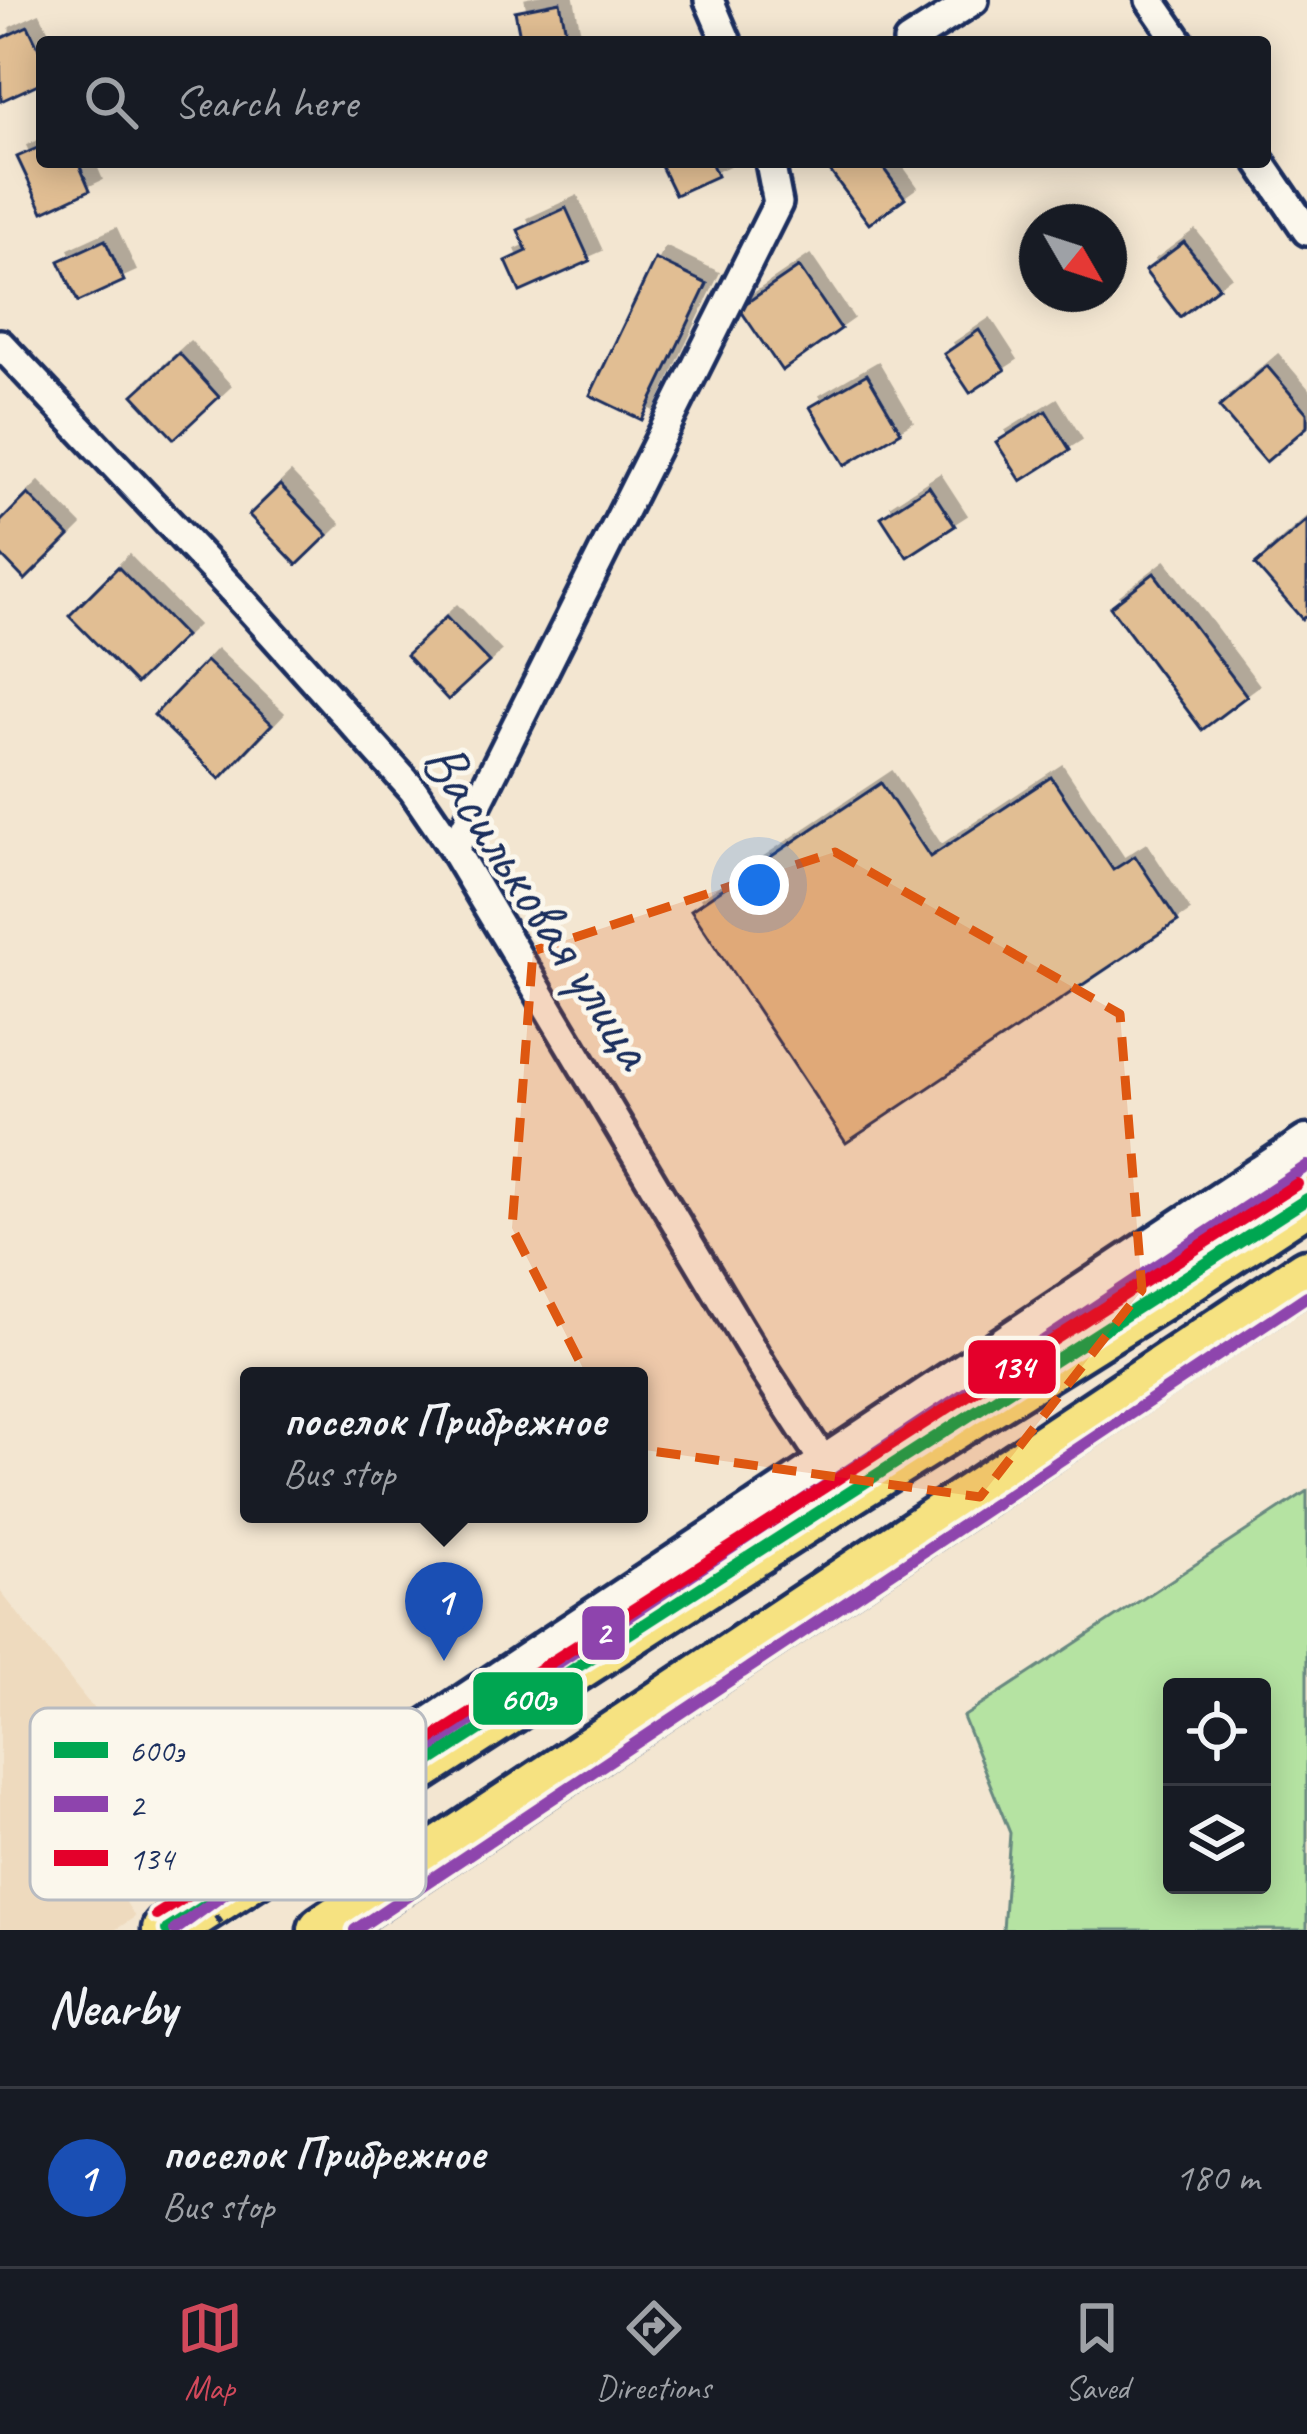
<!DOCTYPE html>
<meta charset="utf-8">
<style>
:root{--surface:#171b24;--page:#242831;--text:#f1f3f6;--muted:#9ea1a6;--line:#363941;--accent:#d1495b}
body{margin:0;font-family:Caveat,sans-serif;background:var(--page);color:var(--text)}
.controls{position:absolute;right:36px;bottom:36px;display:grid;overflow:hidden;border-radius:12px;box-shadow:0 6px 30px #0003}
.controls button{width:108px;height:108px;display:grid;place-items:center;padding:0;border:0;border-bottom:3px solid var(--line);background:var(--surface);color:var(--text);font:60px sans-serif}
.compass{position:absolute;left:1019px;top:204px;width:108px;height:108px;border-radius:50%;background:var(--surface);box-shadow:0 6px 30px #0003;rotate:129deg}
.you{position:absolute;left:759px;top:885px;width:42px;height:42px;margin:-30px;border:9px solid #fff;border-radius:50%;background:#1a73e8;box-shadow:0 0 0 18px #1a73e833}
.badge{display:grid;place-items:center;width:78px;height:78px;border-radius:50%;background:var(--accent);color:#fff;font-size:39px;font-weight:700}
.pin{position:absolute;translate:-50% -99px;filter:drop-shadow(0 3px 6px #0008)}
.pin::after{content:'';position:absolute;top:63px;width:42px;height:36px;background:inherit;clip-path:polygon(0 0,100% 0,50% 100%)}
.popup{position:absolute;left:240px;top:1367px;width:408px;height:156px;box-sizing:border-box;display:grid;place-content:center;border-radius:12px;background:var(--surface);filter:drop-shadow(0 3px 9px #0005);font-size:39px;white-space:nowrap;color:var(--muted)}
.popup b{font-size:45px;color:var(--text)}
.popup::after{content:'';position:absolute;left:50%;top:100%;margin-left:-24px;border:24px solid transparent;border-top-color:var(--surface)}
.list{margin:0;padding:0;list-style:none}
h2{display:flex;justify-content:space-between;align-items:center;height:156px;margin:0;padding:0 48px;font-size:51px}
h2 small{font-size:39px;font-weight:400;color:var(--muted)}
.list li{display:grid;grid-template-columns:78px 1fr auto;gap:36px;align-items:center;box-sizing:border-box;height:180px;padding:0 48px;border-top:3px solid var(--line)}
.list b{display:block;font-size:45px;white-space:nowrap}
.list p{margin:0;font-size:39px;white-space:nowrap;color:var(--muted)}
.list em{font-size:39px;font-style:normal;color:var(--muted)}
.icon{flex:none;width:66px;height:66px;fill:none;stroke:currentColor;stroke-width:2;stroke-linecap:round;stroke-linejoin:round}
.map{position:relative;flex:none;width:1307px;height:1930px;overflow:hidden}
.search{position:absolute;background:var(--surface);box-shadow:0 6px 30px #0003;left:36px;right:36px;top:36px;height:132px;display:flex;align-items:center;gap:30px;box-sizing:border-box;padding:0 42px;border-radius:12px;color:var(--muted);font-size:45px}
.sheet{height:336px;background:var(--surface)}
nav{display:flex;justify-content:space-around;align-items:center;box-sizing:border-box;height:168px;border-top:3px solid var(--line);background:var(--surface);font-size:33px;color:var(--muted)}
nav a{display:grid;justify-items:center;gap:6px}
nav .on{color:var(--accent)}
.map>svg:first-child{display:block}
</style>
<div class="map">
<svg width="1307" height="1930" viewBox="0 0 1307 1930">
<defs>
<filter id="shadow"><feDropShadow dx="11" dy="-11" stdDeviation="0" flood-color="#0004"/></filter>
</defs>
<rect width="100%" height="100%" fill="#f3e6d1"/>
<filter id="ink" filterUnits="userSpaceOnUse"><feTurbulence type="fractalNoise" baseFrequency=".00833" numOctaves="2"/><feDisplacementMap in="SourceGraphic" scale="24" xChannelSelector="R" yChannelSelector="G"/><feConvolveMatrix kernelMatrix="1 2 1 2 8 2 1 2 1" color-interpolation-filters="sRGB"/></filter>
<g filter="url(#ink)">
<!-- built -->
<path fill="#eedabe" d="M0,1591L166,1800L93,1849L135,1917L115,1930H0Z"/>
<!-- green -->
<path fill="#b5e3a2" stroke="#688980" stroke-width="3" fill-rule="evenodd" d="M1307,1491V1930H1003L1010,1833L963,1717ZM1172,1687H1262V1885H1172Z"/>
<!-- building -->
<path fill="#e1be93" stroke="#1b2f5e" stroke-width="3" filter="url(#shadow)" d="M560,2L568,42H521L515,11Z
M28,26L42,55V82L1,101L0,39Z
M42,146V162H78L90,190L43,212L17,157Z
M659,162H711L717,176L675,195Z
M879,162L905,198L869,224L824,163Z
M566,208L590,261L520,292L506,261L527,251L518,230Z
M105,240L124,281L78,302L59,261Z
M1184,242L1219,287L1180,317L1145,271Z
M655,259L707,284L642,420L590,395Z
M799,267L841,329L782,371L739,308Z
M979,330L1005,370L970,393L944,354Z
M179,353L219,397L174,439L133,395Z
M1267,366L1307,413V427L1266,462L1219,407Z
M867,374L901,432L845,465L810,407Z
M1046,411L1070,450L1021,481L996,442Z
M280,485L328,535L297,565L249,515Z
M929,486L955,526L907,557L881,517Z
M28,494L69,536L25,580L0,554V522Z
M1307,520V615L1302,619L1255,565Z
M118,567L185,636L136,684L69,616Z
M1154,573L1247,696L1202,730L1110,607Z
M446,617L489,662L448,700L406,655Z
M206,661L272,724L220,779L154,715Z
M1051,777L1113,870L1135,856L1178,921L846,1143L691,910L881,783L930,857Z"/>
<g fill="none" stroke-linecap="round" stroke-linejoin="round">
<!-- minor casing -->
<g stroke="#1b2f5e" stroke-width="36">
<path id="minor" d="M709,0L727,42
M1150,0L1179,42
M908,42L974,0
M1260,162L1307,231
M0,344L241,599L413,790L454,850L766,1373L826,1465
M454,850L778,203L770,162"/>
</g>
<!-- tertiary casing -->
<g stroke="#1b2f5e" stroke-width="45">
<path id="tertiary" d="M263,1843L355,1776L1307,1144"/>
</g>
<!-- trunk casing -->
<g stroke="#1b2f5e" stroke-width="57">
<path id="trunk" d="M167,1930L848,1491L1158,1297L1307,1199
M323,1930L1307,1274"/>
</g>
<!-- path -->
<path stroke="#1b2f5e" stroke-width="6" stroke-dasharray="9 9" stroke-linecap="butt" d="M174,1857L280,1785"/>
<!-- minor -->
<use href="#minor" stroke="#fbf7ec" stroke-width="27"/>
<!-- tertiary -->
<use href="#tertiary" stroke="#fbf7ec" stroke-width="36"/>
<!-- trunk -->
<use href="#trunk" stroke="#f6e281" stroke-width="48"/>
<!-- path-bridge -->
<path stroke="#1b2f5e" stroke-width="6" stroke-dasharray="9 9" stroke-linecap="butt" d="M174,1857L226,1930"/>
<!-- bus-1 casing -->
<g stroke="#fbf7ec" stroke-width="21">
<path id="bus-1" d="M167,1930L1307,1199"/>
</g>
<!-- bus-2 casing -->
<g stroke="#fbf7ec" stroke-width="21">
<path id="bus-2" d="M175,1930L365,1791L1307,1166
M355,1930L1307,1296"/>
</g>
<!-- bus-3 casing -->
<g stroke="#fbf7ec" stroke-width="21">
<path id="bus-3" d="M157,1915L1297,1184"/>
</g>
<!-- bus-1 -->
<use href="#bus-1" stroke="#00a651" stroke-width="12"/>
<!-- bus-2 -->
<use href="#bus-2" stroke="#8e44ad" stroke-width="12"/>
<!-- bus-3 -->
<use href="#bus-3" stroke="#e4002b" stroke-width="12"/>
</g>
</g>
<!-- marked area -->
<path fill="#de5710" fill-opacity="0.2" stroke="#de5710" stroke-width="9" stroke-dasharray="24 15" stroke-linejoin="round" d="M835,852L1120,1014L1142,1290L980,1497L623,1447L512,1228L533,951Z"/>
<g text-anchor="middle" stroke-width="10" stroke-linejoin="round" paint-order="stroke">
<!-- street labels -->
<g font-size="60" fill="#1b2f5e" stroke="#fbf7ec">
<text transform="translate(540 904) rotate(57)" y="21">Васильковая улица</text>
</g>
</g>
<!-- legend -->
<rect x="30" y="1708" width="396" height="192" rx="18" fill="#fbf7ec" stroke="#b8bbc1" stroke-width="3"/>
<rect x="54" y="1742" width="54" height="16" fill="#00a651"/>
<rect x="54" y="1796" width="54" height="16" fill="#8e44ad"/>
<rect x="54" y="1850" width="54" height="16" fill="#e4002b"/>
<g font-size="33" fill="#1b2f5e">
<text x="129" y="1762">600э</text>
<text x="129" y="1816">2</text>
<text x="129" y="1870">134</text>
</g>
<g stroke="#fbf7ec" stroke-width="4.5">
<rect x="966" y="1338" width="92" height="58" rx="12" fill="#e4002b"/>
<rect x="580" y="1604" width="47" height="58" rx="12" fill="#8e44ad"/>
<rect x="471" y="1670" width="114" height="57" rx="12" fill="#00a651"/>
</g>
<g font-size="33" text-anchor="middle" font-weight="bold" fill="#fff">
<text x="1012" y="1378">134</text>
<text x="603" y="1644">2</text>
<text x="528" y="1710">600э</text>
</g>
</svg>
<div class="controls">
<button><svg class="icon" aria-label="locate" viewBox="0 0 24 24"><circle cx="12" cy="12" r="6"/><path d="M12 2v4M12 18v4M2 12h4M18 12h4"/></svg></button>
<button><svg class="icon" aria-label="layers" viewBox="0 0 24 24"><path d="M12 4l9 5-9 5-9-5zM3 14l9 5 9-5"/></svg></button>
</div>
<svg class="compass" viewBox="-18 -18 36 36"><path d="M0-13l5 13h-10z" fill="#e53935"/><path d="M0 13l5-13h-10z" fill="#9ea1a6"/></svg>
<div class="you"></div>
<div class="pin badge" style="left:444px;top:1661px;background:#1a4fb4">1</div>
<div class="popup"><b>поселок Прибрежное</b>Bus stop</div>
<div class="search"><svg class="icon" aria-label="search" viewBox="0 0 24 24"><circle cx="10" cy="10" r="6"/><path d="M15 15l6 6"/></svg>Search here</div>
</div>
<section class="sheet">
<h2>Nearby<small></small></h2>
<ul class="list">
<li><span class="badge" style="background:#1a4fb4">1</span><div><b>поселок Прибрежное</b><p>Bus stop</p></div><em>180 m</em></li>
</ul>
</section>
<nav>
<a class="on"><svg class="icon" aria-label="map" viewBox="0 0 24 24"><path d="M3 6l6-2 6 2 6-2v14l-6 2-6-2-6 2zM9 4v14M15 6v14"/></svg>Map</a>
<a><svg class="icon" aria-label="directions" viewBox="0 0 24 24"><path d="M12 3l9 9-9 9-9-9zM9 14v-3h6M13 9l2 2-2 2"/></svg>Directions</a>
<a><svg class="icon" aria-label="saved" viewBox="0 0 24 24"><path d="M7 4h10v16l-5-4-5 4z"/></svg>Saved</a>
</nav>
